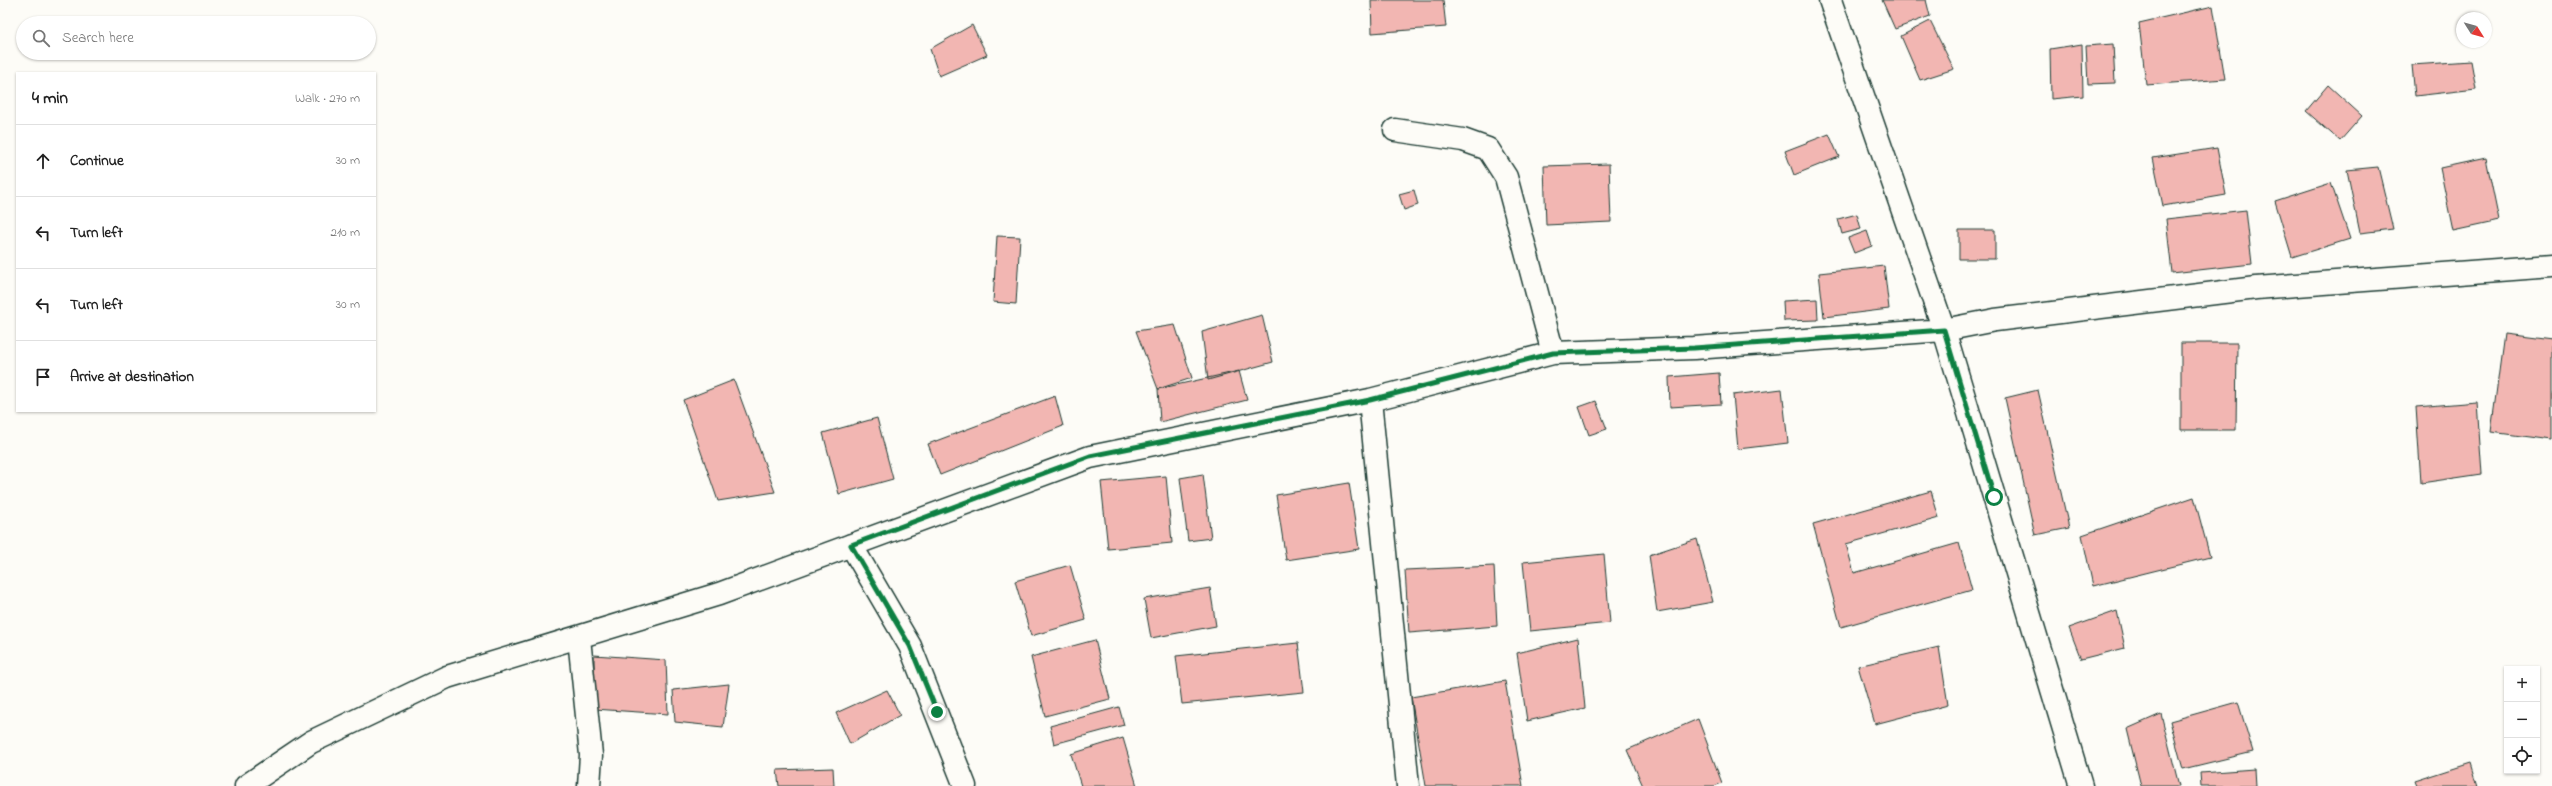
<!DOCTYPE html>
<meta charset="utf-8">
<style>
:root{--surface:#fff;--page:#f2f2f2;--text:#222;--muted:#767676;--line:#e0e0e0}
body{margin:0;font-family:"Indie Flower",sans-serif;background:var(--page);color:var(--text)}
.controls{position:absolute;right:12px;bottom:12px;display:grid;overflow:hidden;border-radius:0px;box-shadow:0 1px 3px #0004}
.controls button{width:36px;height:36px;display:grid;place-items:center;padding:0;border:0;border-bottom:1px solid var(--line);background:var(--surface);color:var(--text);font:20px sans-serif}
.compass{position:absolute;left:2456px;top:12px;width:36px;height:36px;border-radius:50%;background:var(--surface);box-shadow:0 1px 3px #0004;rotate:127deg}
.stop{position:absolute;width:12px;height:12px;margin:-9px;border:3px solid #0b8043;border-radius:50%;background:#fff}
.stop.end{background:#0b8043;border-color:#fff;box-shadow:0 1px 4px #0008}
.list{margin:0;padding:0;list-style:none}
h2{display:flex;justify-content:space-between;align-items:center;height:52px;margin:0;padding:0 16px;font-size:17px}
h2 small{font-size:13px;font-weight:400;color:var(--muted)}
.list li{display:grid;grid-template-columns:26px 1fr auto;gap:12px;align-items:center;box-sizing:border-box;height:72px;padding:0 16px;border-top:1px solid var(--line)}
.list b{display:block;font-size:15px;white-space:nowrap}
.list em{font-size:13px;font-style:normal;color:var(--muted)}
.icon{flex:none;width:22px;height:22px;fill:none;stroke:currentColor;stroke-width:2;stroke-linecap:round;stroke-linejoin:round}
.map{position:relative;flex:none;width:2552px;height:786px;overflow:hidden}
.search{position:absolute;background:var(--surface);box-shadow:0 1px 3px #0004;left:16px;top:16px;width:360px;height:44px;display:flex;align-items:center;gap:10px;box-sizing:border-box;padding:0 14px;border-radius:22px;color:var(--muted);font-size:15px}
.panel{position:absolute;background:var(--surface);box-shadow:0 1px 3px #0004;left:16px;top:72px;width:360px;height:340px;border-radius:0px}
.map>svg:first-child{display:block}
</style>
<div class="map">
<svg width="2552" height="786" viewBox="0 0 2552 786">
<rect width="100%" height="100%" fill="#fdfcf7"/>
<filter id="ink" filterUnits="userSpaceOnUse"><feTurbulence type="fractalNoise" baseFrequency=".025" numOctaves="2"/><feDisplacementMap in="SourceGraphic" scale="8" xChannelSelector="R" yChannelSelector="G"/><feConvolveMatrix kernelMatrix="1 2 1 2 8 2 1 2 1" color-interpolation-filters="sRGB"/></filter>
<g filter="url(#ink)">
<!-- building -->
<path fill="#f2b6b2" stroke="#1f3d34" d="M1371,0H1443L1446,27L1372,33Z
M1882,0H1926L1930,16L1895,29Z
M2213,6L2225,79L2146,85L2139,23Z
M1930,21L1954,69L1920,80L1901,36Z
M972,25L987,55L939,76L930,49Z
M2082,44L2083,96L2051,99L2050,49Z
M2113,44L2115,83L2088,84L2086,46Z
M2471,61L2476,89L2415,96L2412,65Z
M2328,85L2362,116L2340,141L2306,111Z
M1829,134L1839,157L1794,175L1785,151Z
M2217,148L2226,195L2163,206L2153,158Z
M2486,158L2499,221L2453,231L2440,168Z
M1609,164L1611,222L1546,225L1544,166Z
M2378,167L2393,229L2360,233L2347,170Z
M2331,183L2350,239L2292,257L2275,201Z
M1414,190L1418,205L1404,210L1399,194Z
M2246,210L2252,264L2172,273L2166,219Z
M1857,214L1861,229L1842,234L1838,219Z
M1959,230H1995V259H1959Z
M1867,231L1872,246L1854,253L1848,238Z
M997,236L1020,237L1016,304L993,302Z
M1884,266L1889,309L1824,317L1819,273Z
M1817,299L1818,320L1784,321L1783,301Z
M1262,315L1273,362L1208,380L1202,332Z
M1175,325L1192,378L1158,389L1136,331Z
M2504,334L2552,340V440L2491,432Z
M2181,343H2237L2236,430H2181Z
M1239,371L1247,400L1160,422L1158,389Z
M1719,373L1721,404L1670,407L1669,377Z
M734,380L775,492L718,501L683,400Z
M1782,389L1788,443L1738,449L1733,395Z
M2038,390L2069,528L2035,535L2005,398Z
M1055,396L1063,426L940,475L928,444Z
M1596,401L1607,429L1589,435L1579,407Z
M2477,402L2482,474L2421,483L2416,407Z
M877,418L893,479L839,494L823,433Z
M1203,474L1211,538L1188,541L1180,478Z
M1166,476L1172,543L1108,549L1101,482Z
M1349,483L1359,549L1286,560L1276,495Z
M1931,491L1939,518L1846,544L1854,573L1959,543L1972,590L1841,627L1813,524Z
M2194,497L2210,557L2093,586L2082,535Z
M1697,539L1713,602L1657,612L1649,555Z
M1604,554L1610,623L1530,631L1523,562Z
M1070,565L1086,620L1031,636L1015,581Z
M1494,566L1497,626L1409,633L1405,570Z
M1210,588L1216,626L1151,638L1144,599Z
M2117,611L2125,648L2081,659L2069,628Z
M1578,638L1585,708L1527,721L1517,653Z
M1095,640L1110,699L1045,716L1031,657Z
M1298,643L1304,692L1182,704L1176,656Z
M1939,647L1948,705L1875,724L1858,666Z
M594,655L666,660L668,714L594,709Z
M1505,681L1523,786H1426L1411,697Z
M729,684L723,727L675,722L673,690Z
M887,690L900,715L850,744L836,713Z
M2238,702L2253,752L2183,769L2170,721Z
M1119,707L1124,725L1054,744L1050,726Z
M2161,714L2179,786H2141L2127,729Z
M1698,719L1722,783L1714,786H1643L1627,750Z
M1123,738L1137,786H1081L1071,754Z
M2471,763L2478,786H2417L2415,781Z
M833,768L834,786H779L777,770Z
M2254,769L2255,786H2201L2200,773Z"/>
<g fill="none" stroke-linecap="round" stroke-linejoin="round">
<!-- street casing -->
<g stroke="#1f3d34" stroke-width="25">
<path id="street" d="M1830,0L1944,330L2081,786
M1395,130L1463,140L1488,149L1506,177L1553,353
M1370,400L1408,786
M851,545L910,646L965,786
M579,638L591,755L589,786
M246,786L311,742L447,677L719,594L1090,457L1370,400L1553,353L1694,348L1944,330L1995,320L2256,288L2552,266"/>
</g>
<!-- street -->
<use href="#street" stroke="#fdfcf7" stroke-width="22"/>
</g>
</g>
<g fill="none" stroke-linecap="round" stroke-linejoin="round" filter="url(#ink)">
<!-- route -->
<path stroke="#0b8043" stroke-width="5" d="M937,712L910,646L851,545L1090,456L1370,400L1553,353L1694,348L1944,330L1994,497"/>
</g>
</svg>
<div class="controls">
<button>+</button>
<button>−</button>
<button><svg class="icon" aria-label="locate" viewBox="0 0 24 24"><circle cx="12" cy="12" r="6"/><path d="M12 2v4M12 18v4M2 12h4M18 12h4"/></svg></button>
</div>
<svg class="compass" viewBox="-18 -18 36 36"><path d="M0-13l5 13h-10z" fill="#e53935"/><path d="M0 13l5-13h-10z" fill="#767676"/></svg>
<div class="stop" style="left:1994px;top:497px"></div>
<div class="stop end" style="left:937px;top:712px"></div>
<div class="search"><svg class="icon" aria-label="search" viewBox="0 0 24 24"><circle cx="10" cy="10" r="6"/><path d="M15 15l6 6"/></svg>Search here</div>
<section class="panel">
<h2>4 min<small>Walk · 270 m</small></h2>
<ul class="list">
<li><svg class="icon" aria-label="ahead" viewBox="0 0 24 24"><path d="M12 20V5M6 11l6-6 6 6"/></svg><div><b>Continue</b></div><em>30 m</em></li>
<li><svg class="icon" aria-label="left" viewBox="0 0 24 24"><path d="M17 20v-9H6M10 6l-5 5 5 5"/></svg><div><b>Turn left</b></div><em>210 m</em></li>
<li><svg class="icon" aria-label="left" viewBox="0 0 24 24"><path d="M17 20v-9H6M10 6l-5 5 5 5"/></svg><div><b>Turn left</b></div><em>30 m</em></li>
<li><svg class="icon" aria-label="arrive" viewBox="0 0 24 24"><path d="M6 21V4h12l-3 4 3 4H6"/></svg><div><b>Arrive at destination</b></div></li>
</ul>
</section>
</div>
